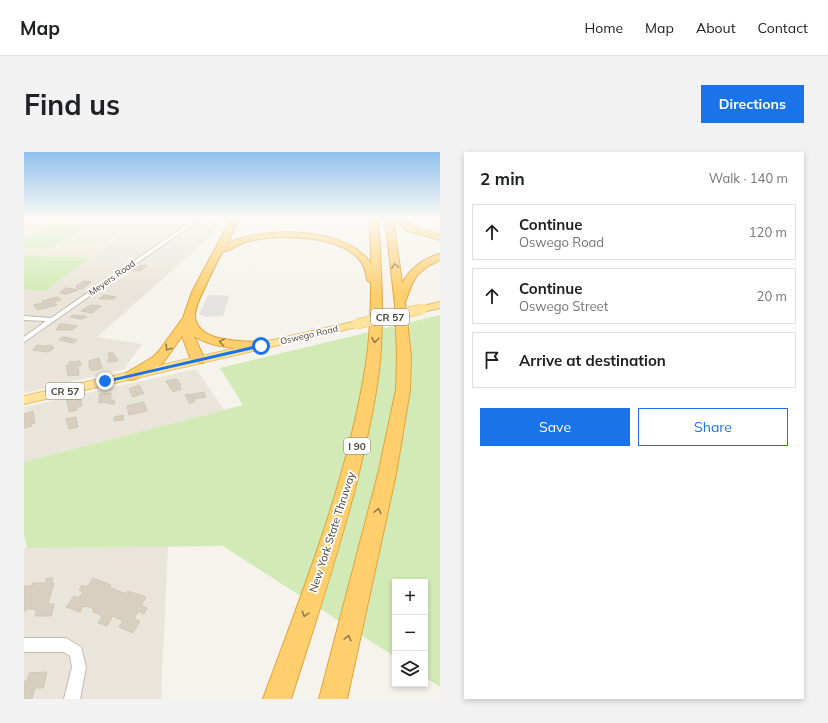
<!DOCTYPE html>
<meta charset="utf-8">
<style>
:root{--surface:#fff;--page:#f2f2f2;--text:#202124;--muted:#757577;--line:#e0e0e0;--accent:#1a73e8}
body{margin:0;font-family:Mulish,sans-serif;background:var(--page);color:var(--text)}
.controls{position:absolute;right:12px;bottom:12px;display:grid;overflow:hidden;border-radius:0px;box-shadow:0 2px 6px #0003}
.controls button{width:36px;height:36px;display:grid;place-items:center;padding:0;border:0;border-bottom:1px solid var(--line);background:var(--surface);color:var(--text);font:20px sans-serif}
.stop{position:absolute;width:12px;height:12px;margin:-9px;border:3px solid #1a73e8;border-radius:50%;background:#fff}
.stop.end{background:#1a73e8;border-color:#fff;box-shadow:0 1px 4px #0008}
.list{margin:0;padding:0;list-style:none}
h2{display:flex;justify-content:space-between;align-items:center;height:52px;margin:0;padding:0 16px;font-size:17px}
h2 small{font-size:13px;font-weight:400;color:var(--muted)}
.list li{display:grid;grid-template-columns:26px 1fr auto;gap:12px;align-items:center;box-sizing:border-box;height:56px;margin:0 8px 8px;padding:0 8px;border:1px solid var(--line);border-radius:0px}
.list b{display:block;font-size:15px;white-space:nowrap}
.list p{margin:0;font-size:13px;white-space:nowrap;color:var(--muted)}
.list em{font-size:13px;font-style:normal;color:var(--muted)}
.actions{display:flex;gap:8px;padding:12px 16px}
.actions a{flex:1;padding:9px 0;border:1px solid var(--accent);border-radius:0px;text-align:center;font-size:14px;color:var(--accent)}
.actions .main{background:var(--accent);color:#fff}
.icon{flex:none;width:22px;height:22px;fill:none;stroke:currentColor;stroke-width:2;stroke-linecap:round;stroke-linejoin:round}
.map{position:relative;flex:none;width:416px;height:547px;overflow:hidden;border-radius:0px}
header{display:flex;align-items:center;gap:24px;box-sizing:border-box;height:56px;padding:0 20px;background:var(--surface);border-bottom:1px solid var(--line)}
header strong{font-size:19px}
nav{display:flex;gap:22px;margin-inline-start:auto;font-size:14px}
.intro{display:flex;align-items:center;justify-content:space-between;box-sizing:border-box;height:96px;padding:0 24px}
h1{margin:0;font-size:28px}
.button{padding:10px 18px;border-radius:0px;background:var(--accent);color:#fff;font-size:14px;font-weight:700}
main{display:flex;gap:24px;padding:0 24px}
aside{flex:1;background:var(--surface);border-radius:0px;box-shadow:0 2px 6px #0003}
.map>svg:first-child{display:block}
</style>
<header>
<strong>Map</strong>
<nav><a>Home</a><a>Map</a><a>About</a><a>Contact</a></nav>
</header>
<div class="intro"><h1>Find us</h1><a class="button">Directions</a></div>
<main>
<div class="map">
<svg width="416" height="547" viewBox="0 0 416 547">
<rect width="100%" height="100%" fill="#f6f3ec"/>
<!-- residential -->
<path fill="#eae5da" d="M118,65H171L170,66L196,69L186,85L73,185L118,192L100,217L0,241V136L66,106Z
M172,217L200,258L0,310V255Z
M144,394L137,547H0V396Z"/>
<!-- education -->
<path fill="#efe8d6" d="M0,65H70L112,69L66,105L2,104L0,105Z"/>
<!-- green -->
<path fill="#d2eab5" d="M33,71L66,74L23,97L0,95V87Z
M2,104L66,105L21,139L0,137V105Z
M416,163V535L401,525V430H371V505L199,394L3,396L0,383V310L219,253L196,216Z"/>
<!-- parking -->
<path fill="#e5e3e0" d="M184,143L205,144L199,164L180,165L181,163H175Z"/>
<!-- building -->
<path fill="#d8cfc1" stroke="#d3c7b4" d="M117,113L123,114L116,119L109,118Z
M60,129L67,130L58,137L52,136L54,134H52Z
M41,136H43L54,138L42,142L36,141Z
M80,143L92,145L89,147H75Z
M34,145L37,148L30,150L33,153L14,158L9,153L19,151L18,149Z
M66,153L77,154L68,161L57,159Z
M49,163L61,164L63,165L57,167L46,165Z
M36,172H40L53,174L48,178H32Z
M38,185H42L53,188L49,191L35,188Z
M13,193L21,194L25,193L29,194L27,195L30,196L24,200L9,198Z
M84,201H89L94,209L84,210V207H86Z
M75,206L78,216L68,219L65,215V209Z
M56,209L57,213L54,214L55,223L44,224L42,213H46L45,210Z
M153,227L157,233L155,234L157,237L149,240L142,229Z
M115,233L120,242H114L115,243L109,245L105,237Z
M180,240L182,245L170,247L168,242Z
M87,241V248H90L91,252H86V251H81V250L75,251V242Z
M167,242L171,250L165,251L161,243Z
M57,246L58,254L53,255V258L45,260L43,248Z
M120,250L123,259L105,263L103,254Z
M9,259L11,271L7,272L8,274L0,276V262Z
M99,263L100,268L90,269V265Z
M52,265L54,275L45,277L42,267Z
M23,426H29L28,431H30L24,452H30L27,464H11L13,458H10V457H2L0,460V434H8L9,431H21Z
M69,426L87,433L85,435L102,442L104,439L122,445L117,454L123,456L120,462L114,459L110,467L116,469L109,481L95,475L99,469L89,464L83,474L74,471L78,465L76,464L77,463L69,460L70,457L63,454L62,455L59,454L56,460L42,455L50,444L55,446L59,440L55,438L58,433L63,435Z
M23,520L19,536H11L8,547H0V529H3L5,521Z"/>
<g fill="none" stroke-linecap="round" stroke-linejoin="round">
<!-- street casing -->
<g stroke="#c2bbae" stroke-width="2">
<path id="street" d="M174,65H179L0,190V185L22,169L0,168V164L27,166Z
M0,486H42L57,495L62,515L56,547H40L48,515L46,504L40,500H0Z"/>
</g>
<!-- primary casing -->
<g stroke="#e6c16a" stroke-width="2">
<path id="primary" d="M416,150V156L398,160L393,157L395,155Z
M333,169L337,170L338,172L337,174L0,252V244Z"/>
</g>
<!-- highway casing -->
<g stroke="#e0a43c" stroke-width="2">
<path id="highway" d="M208,65H216L203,92C237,73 325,75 347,112L346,65H354C357,113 360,162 356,210C352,250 342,290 333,329C314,403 290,475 267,547H239C279,438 324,327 342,212C346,185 347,158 347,131L343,128C342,120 340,112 334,106C313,84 258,82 230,88C220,89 213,94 205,98C203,99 201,98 199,100C196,102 184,129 181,135C178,142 171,154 171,163C172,191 217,189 237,190L241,191L243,194L241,197L237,198C215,196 189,197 170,184L181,208L179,211H169L167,208L158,184L139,211L112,227L107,228L102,227L100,224L102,221L129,205L135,199L159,166L168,140Z
M361,65H376L390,75L416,83V88L384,79L369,67L378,131C387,116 399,106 416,102V108L404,114L393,123L388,132L381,150L387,204L386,238L372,322L323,547H295L354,322L372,238L373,204L371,153Z"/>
</g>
<!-- street -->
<use href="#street" fill="#fff" fill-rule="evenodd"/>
<!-- primary -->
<use href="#primary" fill="#ffe39c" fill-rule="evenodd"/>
<!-- highway -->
<use href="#highway" fill="#ffcf6e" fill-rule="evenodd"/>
<!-- primary-bridge casing -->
<g stroke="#e6c16a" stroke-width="11" stroke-linecap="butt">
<path id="primary-bridge" d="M333,172L398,157"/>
</g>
<!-- primary-bridge -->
<use href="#primary-bridge" stroke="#ffe39c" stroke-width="10"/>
</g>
<!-- one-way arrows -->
<defs><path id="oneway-chevron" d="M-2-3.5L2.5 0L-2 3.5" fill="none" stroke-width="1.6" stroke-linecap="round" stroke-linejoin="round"/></defs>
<g stroke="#937c4e">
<use href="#oneway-chevron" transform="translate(371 114) rotate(-98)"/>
<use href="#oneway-chevron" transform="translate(351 188) rotate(97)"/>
<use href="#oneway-chevron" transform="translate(198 190) rotate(-170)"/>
<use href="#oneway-chevron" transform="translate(144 196) rotate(123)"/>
<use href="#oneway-chevron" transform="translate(354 359) rotate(-77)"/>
<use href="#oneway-chevron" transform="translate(281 462) rotate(108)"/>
<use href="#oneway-chevron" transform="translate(324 486) rotate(-76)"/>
</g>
<!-- sky -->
<linearGradient id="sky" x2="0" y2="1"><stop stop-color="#8fc1ec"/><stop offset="0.46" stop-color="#fbfaf6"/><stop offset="1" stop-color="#fbfaf6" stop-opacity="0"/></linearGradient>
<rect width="416" height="142" fill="url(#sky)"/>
<!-- route -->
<path fill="#1a73e8" d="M237,192H238V195L81,231L78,229Z"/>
<g text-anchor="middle" stroke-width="3.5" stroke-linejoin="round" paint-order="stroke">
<!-- far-street labels -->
<g font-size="9" fill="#4b4439" stroke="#fff">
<text transform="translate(88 126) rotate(-35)" y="3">Meyers Road</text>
<text transform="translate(285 183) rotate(-13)" y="3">Oswego Road</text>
</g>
<!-- shield labels -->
<g fill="#fff" stroke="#817c74" stroke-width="1">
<rect x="347" y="157" width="38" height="16" rx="3"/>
<rect x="22" y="231" width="38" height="16" rx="3"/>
<rect x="320" y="286" width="26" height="16" rx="3"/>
</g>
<g font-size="10" font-weight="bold" fill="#4b4439">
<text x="366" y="169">CR 57</text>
<text x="41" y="243">CR 57</text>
<text x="333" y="298">I 90</text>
</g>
<!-- street labels -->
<g font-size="11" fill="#4b4439" stroke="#fff">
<text transform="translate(308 380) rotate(-72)" y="4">New York State Thruway</text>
</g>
</g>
</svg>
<div class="controls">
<button>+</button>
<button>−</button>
<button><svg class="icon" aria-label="layers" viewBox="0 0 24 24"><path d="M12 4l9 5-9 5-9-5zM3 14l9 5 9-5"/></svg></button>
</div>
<div class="stop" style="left:237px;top:194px"></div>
<div class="stop end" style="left:81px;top:229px"></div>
</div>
<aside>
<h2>2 min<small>Walk · 140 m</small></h2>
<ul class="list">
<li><svg class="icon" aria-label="ahead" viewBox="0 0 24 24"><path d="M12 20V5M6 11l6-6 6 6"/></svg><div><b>Continue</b><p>Oswego Road</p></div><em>120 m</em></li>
<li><svg class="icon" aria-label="ahead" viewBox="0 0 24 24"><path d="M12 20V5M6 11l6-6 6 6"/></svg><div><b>Continue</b><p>Oswego Street</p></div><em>20 m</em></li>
<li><svg class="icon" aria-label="arrive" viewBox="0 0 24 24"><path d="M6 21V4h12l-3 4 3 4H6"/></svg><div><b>Arrive at destination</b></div></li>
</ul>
<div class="actions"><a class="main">Save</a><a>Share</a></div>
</aside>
</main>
